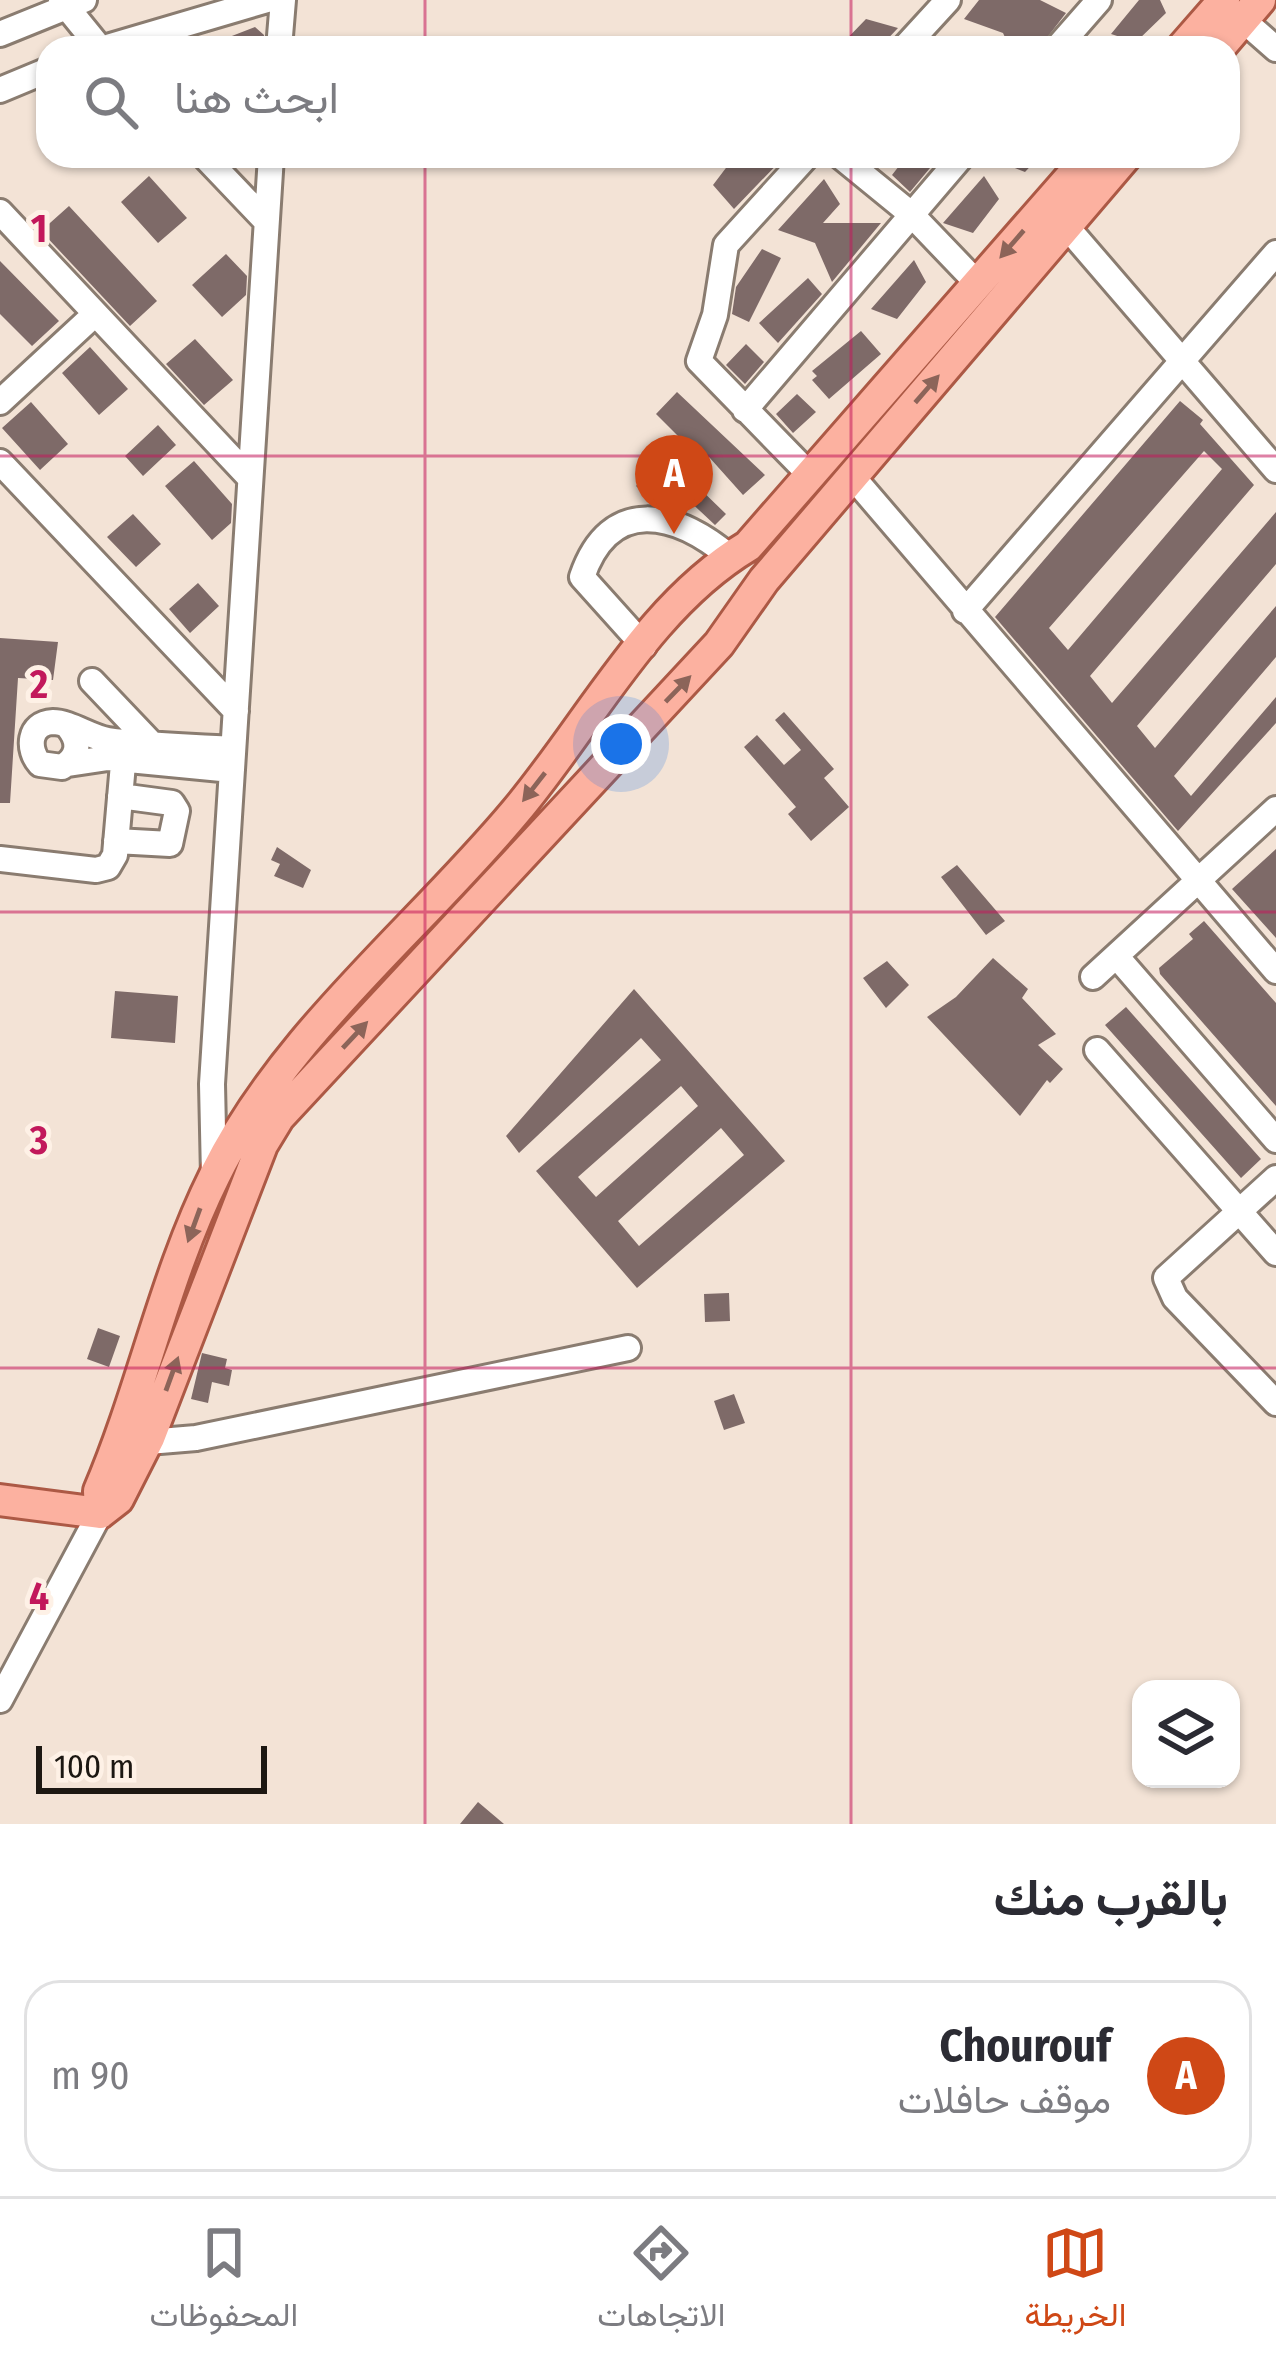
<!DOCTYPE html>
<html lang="ar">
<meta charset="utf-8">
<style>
:root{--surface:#fff;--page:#f7f7f7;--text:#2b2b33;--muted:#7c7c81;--line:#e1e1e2;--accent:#cf4816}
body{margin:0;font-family:"Fira Sans Condensed",Vazirmatn,sans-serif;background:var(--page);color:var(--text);direction:rtl}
.controls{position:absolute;right:36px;bottom:36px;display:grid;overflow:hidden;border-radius:24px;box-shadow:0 3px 9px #0004}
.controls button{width:108px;height:108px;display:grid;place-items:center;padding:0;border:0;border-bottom:3px solid var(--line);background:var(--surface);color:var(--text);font:60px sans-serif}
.scale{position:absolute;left:36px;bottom:30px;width:231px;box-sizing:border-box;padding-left:12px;border:6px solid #1c1712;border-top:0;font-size:33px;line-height:42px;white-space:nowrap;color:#1c1712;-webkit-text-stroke:9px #fef1e6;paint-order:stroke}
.you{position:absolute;left:621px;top:744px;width:42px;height:42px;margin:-30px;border:9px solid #fff;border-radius:50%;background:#1a73e8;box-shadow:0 0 0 18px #1a73e833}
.badge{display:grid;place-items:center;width:78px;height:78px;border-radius:50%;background:var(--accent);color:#fff;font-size:39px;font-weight:700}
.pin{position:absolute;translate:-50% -99px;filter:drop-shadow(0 3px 6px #0008)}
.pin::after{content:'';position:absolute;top:63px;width:42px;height:36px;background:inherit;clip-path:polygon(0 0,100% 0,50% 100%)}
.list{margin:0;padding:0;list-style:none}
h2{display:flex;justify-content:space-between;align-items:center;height:156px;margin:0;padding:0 48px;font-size:51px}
h2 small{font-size:39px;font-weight:400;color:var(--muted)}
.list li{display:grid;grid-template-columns:78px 1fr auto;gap:36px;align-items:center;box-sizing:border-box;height:192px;margin:0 24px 24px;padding:0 24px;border:3px solid var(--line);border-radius:36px}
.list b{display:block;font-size:45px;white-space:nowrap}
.list p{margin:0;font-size:39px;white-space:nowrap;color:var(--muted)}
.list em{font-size:39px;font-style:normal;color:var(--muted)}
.icon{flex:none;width:66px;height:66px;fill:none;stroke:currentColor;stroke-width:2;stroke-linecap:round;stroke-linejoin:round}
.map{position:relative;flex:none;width:1276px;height:1824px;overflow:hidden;direction:ltr}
.search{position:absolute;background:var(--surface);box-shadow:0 3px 9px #0004;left:36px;right:36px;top:36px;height:132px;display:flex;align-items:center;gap:30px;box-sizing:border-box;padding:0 42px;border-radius:36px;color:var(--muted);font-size:45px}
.sheet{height:372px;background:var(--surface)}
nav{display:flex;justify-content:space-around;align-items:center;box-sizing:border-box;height:168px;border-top:3px solid var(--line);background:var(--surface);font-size:33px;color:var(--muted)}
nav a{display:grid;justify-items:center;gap:6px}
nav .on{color:var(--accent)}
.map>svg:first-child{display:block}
</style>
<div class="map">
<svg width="1276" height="1824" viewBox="0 0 1276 1824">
<rect width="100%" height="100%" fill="#f3e3d6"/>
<!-- building -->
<path fill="#7e6a68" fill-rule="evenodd" d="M979,0H1040L1066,13L1039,48H1010L1003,33L964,19Z
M1139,0H1160L1166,13L1136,42L1111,34Z
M866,19L898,28L879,48H838Z
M255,27L264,35L263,48H201Z
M735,156H785L734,209L713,185Z
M876,156H940L910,192L892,175L899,166Z
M985,156H1040L1025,172Z
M149,176L187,218L158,243L121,202Z
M984,176L999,199L973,233L943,223Z
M824,179L840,204L823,223H881L832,282L815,243L778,230Z
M69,206L157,301L130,326L41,231Z
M762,249L781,258L749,322L732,314L736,287Z
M226,254L247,276L246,295L222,317L192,285Z
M914,260L926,282L897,319L871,309Z
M0,261L59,321L32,346L0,314Z
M808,278L822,294L778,343L759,323Z
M861,331L881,354L829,399L812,380L817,376L812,371Z
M195,339L233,380L204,405L166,364Z
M746,344L764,362L745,384L726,365Z
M90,347L128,389L99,415L62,373Z
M677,392L765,475L743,495L709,457L704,462L656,414Z
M797,394L816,412L793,433L776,414Z
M1180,401L1203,420L1200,424L1254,485L1090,676L1112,703L1276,512V564L1137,726L1155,748L1276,606V657L1174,776L1191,796L1276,697V723L1178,831L995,617ZM1204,451L1222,469L1068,650L1049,628Z
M31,402L68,444L40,470L2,428Z
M158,425L176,445L143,476L125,456Z
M665,455L726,514L715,525L684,496L676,505L664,494L650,499L636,486Z
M194,461L232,504L231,523L212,540L165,486Z
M133,514L161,544L136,567L107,537Z
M198,583L219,606L190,633L169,609Z
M0,638L58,642L53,680L18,678L10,803H0Z
M784,712L834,769L824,778L849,807L811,841L788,814L796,807L744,747L757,735L784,765L801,750L775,720Z
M277,847L311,870L303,888L274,876L280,864L271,860Z
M1276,849V938L1232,889Z
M957,865L1005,921L986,935L941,877Z
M1204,921L1276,1003V1106L1160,974L1159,968L1193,939L1189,934Z
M993,958L1028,989L1022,998L1056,1034L1038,1045L1063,1069L1050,1083L1047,1080L1020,1116L927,1017L956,997Z
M887,961L909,985L886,1008L863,978Z
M634,989L785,1161L637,1288L536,1171L661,1060L641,1038L519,1153L506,1136ZM681,1086L698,1106L596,1197L578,1177ZM721,1128L744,1155L639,1246L618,1221Z
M115,991L178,996L175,1043L111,1038Z
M1126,1007L1261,1159L1241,1178L1105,1025Z
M729,1293L730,1321L705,1322L704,1294Z
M98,1328L120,1336L109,1367L87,1359Z
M202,1353L227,1359L225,1368L232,1370L229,1386L212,1382L208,1403L191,1399Z
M734,1394L745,1423L724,1430L714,1401Z
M478,1802L504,1824H460Z"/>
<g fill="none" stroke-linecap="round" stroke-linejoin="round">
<!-- minor casing -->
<g stroke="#8a7c70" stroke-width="30">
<path id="minor" d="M61,0L100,48
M1243,20L1276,49
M0,34L84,0
M104,48L267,0
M279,48L283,0
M904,48L948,0
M1057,48L1099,0
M0,90L48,70
M204,156L266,221
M807,156L726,245L715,315L699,361L810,475
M840,156L911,214L978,284
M0,212L250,478
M1066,226L1276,470
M0,402L94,315
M745,410L962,156
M0,462L236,711
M852,476L1276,971
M965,611L1276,253
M644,646L582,577C610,495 676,512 730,557
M92,681L151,743
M69,728C81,743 78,758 62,767L40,764C27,750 28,723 53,722C70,722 90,737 108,740C149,746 192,746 233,749
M68,764L108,758L232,770
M116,841L170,844L177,811L172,803L120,796
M0,859L96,870L108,867L115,855L125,741
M1118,958L1276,1140
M1093,977L1276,809
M1097,1050L1276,1253
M214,1176L212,1084L271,156
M1276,1178L1166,1278L1175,1298L1276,1403
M136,1443L196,1438L628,1348
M0,1700L100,1513"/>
</g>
<!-- major casing -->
<g stroke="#ac5945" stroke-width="36">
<path id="major" d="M1182,48L1224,0
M1219,48L1260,0
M0,1500L100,1513L118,1499L149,1438L262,1145L279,1117L719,644L764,580L1126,156
M100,1513L99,1491C143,1388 165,1275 215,1175C285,1033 416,931 516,811C590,723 648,606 748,546L1089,156"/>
</g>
<!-- minor -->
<use href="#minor" stroke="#fff" stroke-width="24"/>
<!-- major -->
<use href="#major" stroke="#fcb1a0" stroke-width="30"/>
</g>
<!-- one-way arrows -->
<defs><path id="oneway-solid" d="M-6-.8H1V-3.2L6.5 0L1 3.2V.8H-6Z" transform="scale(3)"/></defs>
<g fill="#8c6459">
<use href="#oneway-solid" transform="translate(1012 244) rotate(131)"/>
<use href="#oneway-solid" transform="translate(927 389) rotate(-49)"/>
<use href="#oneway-solid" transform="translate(678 689) rotate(-46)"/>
<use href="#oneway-solid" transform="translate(534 787) rotate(128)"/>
<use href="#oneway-solid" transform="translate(355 1035) rotate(-47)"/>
<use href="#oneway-solid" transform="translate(194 1225) rotate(110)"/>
<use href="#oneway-solid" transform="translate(172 1374) rotate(-70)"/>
</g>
<!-- grid -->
<path fill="none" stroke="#c2185b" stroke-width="3" stroke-opacity="0.55" d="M425,0V48M851,0V48M425,156V1824M851,156V1824M0,456H1276M0,912H1276M0,1368H1276"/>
<g font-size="39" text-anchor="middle" font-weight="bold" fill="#c2185b" stroke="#fef1e6" stroke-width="10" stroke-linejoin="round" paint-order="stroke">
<text x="39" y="242">1</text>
<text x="39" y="698">2</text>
<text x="39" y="1154">3</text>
<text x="39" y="1610">4</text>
</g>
</svg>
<div class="controls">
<button><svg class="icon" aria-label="layers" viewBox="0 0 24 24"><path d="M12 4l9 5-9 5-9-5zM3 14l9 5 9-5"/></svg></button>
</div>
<div class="scale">100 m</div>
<div class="you"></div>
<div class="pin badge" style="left:674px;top:534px">A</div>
<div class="search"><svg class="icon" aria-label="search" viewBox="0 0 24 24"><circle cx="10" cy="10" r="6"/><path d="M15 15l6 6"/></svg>ابحث هنا</div>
</div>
<section class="sheet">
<h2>بالقرب منك<small></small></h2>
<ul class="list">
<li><span class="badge">A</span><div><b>Chourouf</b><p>موقف حافلات</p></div><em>90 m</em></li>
</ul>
</section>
<nav>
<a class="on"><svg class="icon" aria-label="map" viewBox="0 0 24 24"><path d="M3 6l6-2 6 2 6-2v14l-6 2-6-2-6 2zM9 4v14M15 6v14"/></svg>الخريطة</a>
<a><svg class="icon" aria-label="directions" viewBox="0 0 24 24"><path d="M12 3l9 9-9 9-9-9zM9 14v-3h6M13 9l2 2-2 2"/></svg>الاتجاهات</a>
<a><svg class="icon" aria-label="saved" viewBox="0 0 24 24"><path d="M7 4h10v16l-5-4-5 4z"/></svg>المحفوظات</a>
</nav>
